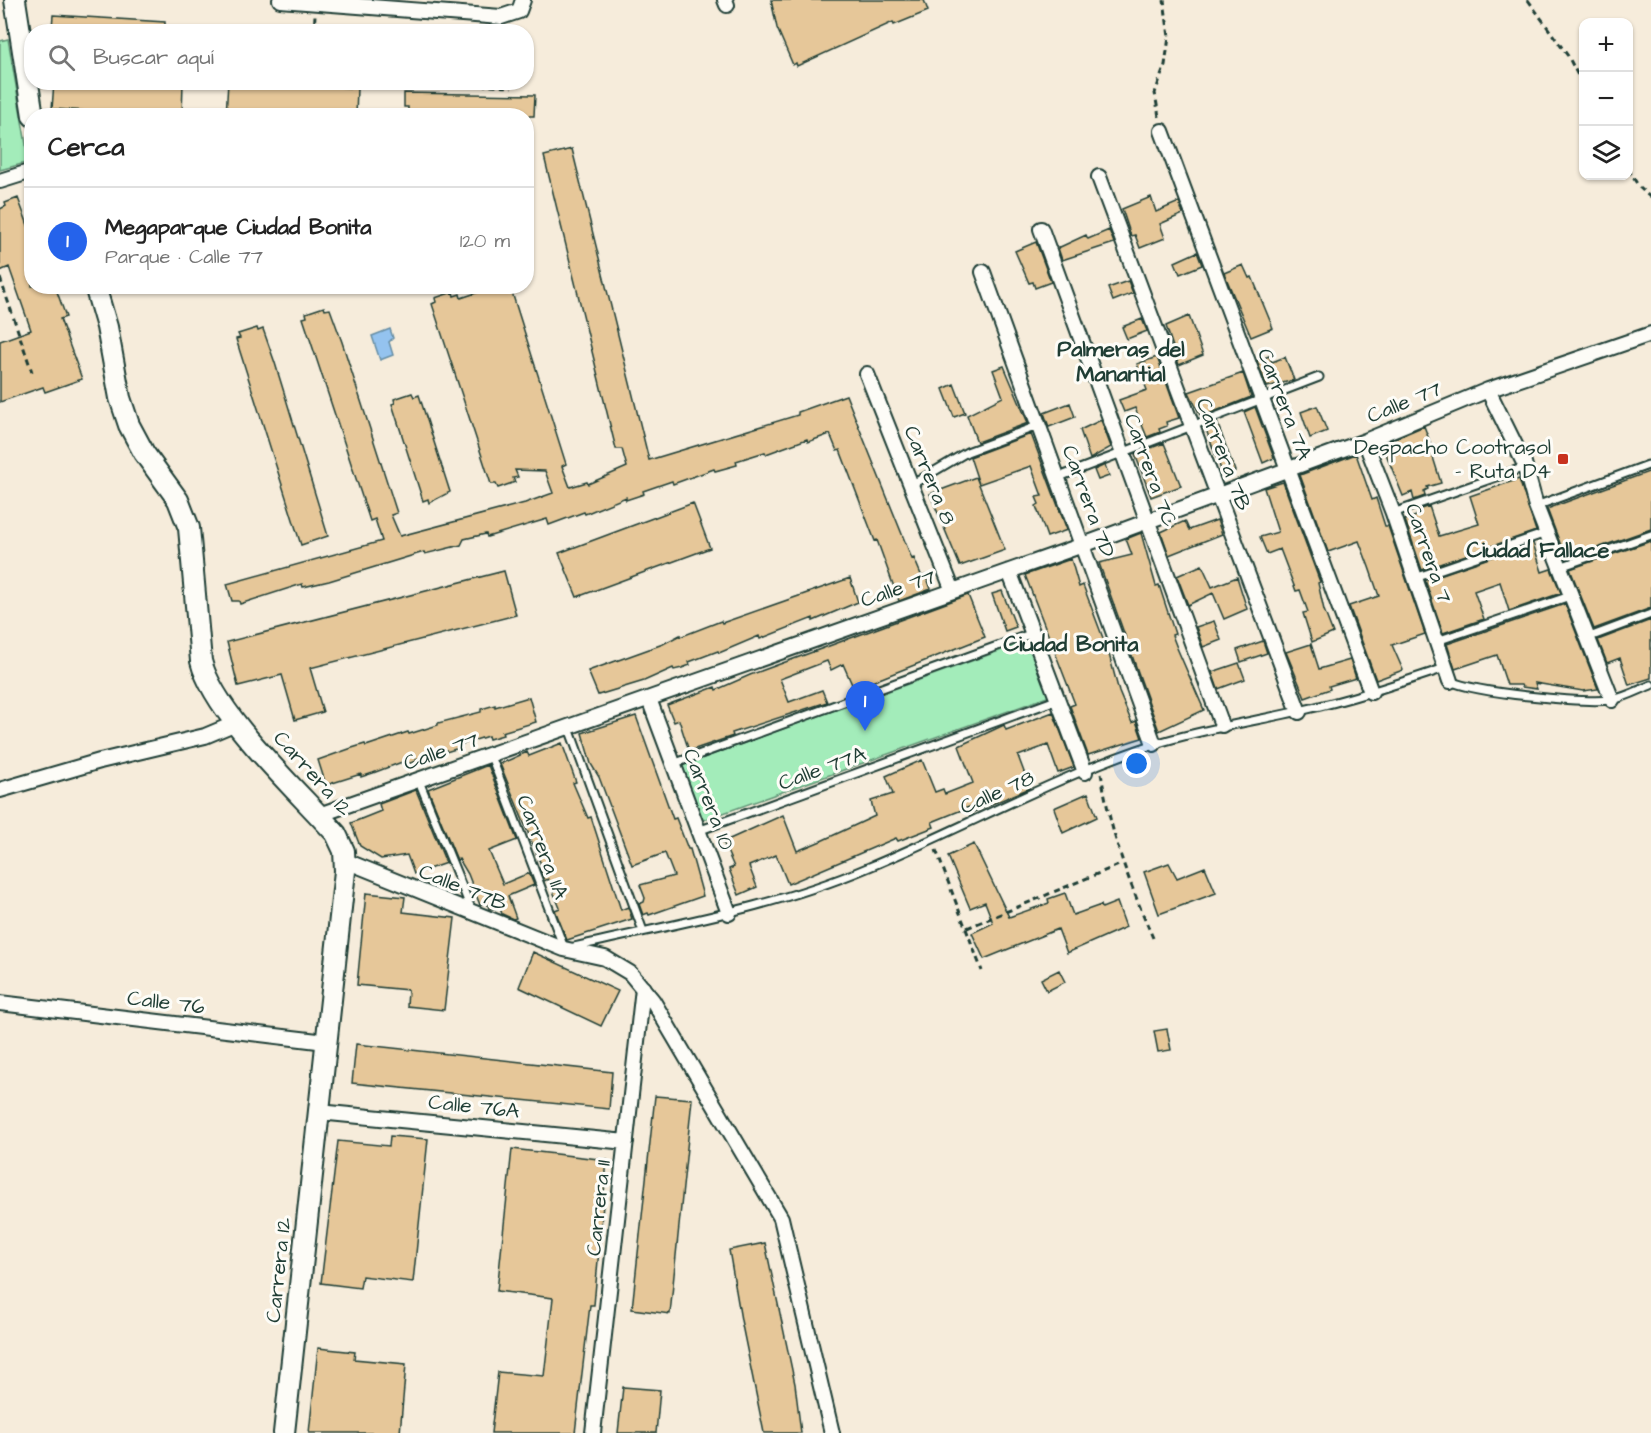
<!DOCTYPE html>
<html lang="es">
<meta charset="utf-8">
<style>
:root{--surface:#fff;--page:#f2f2f2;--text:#222;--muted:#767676;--line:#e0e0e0;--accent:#2563eb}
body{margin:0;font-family:"Architects Daughter",sans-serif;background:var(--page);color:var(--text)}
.controls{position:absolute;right:18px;top:18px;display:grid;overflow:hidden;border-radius:12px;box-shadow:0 2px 4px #0004}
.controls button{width:54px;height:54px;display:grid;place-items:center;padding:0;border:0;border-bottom:2px solid var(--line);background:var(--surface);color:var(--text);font:30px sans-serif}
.you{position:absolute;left:1137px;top:764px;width:21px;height:21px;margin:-15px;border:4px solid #fff;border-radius:50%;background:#1a73e8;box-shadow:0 0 0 9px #1a73e833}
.badge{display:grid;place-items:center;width:39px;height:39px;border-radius:50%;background:var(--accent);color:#fff;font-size:20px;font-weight:700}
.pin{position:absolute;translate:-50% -50px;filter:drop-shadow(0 2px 3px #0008)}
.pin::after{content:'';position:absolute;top:32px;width:21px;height:18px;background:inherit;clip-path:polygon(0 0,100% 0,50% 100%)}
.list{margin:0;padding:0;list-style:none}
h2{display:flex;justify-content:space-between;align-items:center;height:78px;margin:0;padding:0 24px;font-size:26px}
h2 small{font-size:20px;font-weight:400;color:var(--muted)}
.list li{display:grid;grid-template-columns:39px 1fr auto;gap:18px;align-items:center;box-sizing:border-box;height:108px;padding:0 24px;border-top:2px solid var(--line)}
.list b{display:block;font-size:22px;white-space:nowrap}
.list p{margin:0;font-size:20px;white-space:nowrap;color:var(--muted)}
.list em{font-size:20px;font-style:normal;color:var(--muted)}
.icon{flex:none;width:33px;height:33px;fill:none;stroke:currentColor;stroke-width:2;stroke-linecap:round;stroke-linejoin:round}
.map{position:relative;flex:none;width:1651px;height:1433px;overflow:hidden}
.search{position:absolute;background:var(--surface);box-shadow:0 2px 4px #0004;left:24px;top:24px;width:510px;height:66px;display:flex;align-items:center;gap:15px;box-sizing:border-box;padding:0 21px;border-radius:24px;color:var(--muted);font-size:22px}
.panel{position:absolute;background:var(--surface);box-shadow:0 2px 4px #0004;left:24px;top:108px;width:510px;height:186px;border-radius:24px}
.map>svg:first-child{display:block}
</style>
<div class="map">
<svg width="1651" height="1433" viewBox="0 0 1651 1433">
<rect width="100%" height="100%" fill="#f6ecdb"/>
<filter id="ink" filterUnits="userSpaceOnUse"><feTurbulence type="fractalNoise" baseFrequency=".0167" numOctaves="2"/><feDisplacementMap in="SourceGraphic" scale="12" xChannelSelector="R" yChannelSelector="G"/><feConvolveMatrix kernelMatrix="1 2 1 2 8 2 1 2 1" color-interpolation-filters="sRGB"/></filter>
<g filter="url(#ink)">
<!-- green -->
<path fill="#a3ecba" stroke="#619477" stroke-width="1.5" d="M8,39L29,162L0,170V41Z
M1030,640L1050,696L701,821L681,766Z"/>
<!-- water -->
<path fill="#94c3ef" stroke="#658da4" stroke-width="1.5" d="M390,329L393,338L389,342L393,355L380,360L372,336Z"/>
<!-- building -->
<path fill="#e6c799" stroke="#1f3d34" stroke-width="1.5" d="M771,0H924L928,11L894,25L893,22L797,66L796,63L793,65L777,28Z
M53,15L165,22V32H56L57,28H52Z
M54,82H183L182,116L52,109Z
M228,82L357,88L356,116H226Z
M404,93L535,95L534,116H408V107H404Z
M572,149L649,460L798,415V412L846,395L912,559L914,558L922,577L926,575L931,589L899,601L877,540L875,541L840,450L837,451L830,434L808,442L807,439L766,454L765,452L736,461L737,465L715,471L714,469L673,484L672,481L643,491L644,494L626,500V497L585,514L584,512L549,525L547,519L487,537L486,534L464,539L461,545L425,554L424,552L329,581L303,587L302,584L240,604L239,601H232L227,584L382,541L375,519L370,521L303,318L307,317L306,313L324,307L325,310L330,309L342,342L397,513L391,515L400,536L525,503L553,493L545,471L515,470L518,477L513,478L515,482L498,488L496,484H491L432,304L436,302L435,298L453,292L454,296L460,294L461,298L485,290L484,286H510L566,464L562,466L570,487L587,482L588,484L627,467L622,449H616L613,437L544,156Z
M1151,197L1156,212L1179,202L1183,214L1160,224L1165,238L1140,248L1135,235L1131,236L1122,209Z
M18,198L32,236V286H55L66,317L60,319L82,379L45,392L43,387L0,402V341L31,330L9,267L0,271V209L6,206L5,203Z
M1109,230L1114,243L1062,260L1058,248L1086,235L1088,239Z
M1036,242L1051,282L1035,288L1033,282L1029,283L1015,251Z
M1197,252L1202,265L1180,274L1175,262Z
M1243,265L1249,278L1252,277L1273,328L1251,337L1224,273Z
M1128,281L1133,293L1113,301L1108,288Z
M1189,316L1203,355L1179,365L1166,326Z
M1142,319L1147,331L1127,339L1122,327Z
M257,328L258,331L263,329L275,363L328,536L301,545L236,339L240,338L238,334Z
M1269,356L1272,362L1285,357L1294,380L1267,387L1257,361Z
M1157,357L1179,418L1166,422L1167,426L1159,429L1160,432L1147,437L1135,408L1124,412L1119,400L1147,390L1137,364Z
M1004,366L1028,423L977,442L967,415L1003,397L993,370Z
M1243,373L1251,397L1201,417L1189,392Z
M954,384L965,413L954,417L943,389Z
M412,393L414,397L419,395L450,492L429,503L428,499L423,501L392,404L395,403L394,399Z
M1070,403L1075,417L1049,427L1044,413Z
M1317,406L1327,431L1310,438L1301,412Z
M1255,407L1274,458L1263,463L1244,412Z
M1101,420L1111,447L1090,459L1080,430Z
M1217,422L1235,471L1223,475L1205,427Z
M1424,426L1434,453L1432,454L1441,483L1427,487L1428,489L1424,491L1425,496L1414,500L1412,492L1403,496L1382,444Z
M1031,434L1067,530L1047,537L1036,506L1039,504L1036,497L1042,496L1031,466L979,484L970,457Z
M1164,443L1181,486L1151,497L1135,454Z
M1356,454L1372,500L1376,498L1385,526H1388L1425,634L1392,645L1403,670L1376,680L1349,606L1379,596L1369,567L1359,541L1328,552L1300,475Z
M1105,465L1109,476L1098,480L1094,470Z
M1651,471V529L1566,559L1547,509Z
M976,477L1005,550L960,566L930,494Z
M1519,479L1536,531L1422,570L1405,520L1419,515L1418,510L1429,506L1439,536L1479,524L1470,496Z
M1283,482L1320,582L1318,583L1324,610L1333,633L1312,642L1303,613L1308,612L1300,590L1296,591L1280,549L1267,554L1260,537L1278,532L1264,488Z
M693,503L710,548L577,597L559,553Z
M1217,520L1222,534L1169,555L1161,532L1185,521L1189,530Z
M1141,533L1156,586L1159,585L1175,634L1172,635L1177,648L1204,710L1159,731L1099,563L1132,555L1126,539Z
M1651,541V608L1594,629L1570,569Z
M1533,543L1542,572L1551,569L1561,593L1509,611L1500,582L1474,591L1484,619L1443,633L1425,580Z
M1071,559L1079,587L1083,585L1109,654L1119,692L1132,723L1136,721L1142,738L1088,755L1070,706L1075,704L1025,575Z
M1202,565L1212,587L1237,577L1247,609L1224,619L1213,593L1188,605L1177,576Z
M504,571L516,615L310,668L323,712L295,720L282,675L238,686L227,642Z
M850,578L858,602L813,621V618L760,639L759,636L719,653L718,651L689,662L690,665L682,668L674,670L673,668L644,681L598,695L588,671L663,644L680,635V637L721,621L722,623Z
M1002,591L1016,627L1005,631L992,594Z
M968,595L985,637L854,689L843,664L831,670L827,661L780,679L789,702L822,690L827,702L732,733L733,736L689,751L679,720L674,722L667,705L715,687L716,690L750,675Z
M1565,604L1598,689L1583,691L1535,683L1537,689L1522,687L1521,685H1507L1497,655L1455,669L1447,644Z
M1651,620V678L1629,685L1620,658L1607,663L1598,640Z
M1214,621L1221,640L1203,647L1196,627Z
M1263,641L1267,653L1241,662L1237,650Z
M1311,644L1319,669L1350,660L1356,678L1329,686L1330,689L1305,698L1286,652Z
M1239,663L1245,679L1218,689L1212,672Z
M529,697L536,722L502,732L503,735L489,739L488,736L459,745V748L446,752V750L416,759L417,761L403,765L402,762L373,773L361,777V774L326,785L318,760L352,748L365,744L366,746L408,732L409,734L438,725V723L481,712V709L495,705V707Z
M1053,712L1074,767L1058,773L1048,745L1018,756L1030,788L971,813L969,807L932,822L934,827L898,841L896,838L788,884L776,855L749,866L757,887L739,895L729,869L734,867L723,842L783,815L797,851L821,841L875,816L871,801L893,794L886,776L922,760L935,792L943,789L945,794L973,783L959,746L1004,725L1006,730Z
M636,716L673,819L676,818L688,849H690L703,896L649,915L648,913L643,915L639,904L644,902L645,898L640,885L674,876L665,853L632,865L599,777L591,764L582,733Z
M562,743L576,782L573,783L588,818L591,817L621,910L628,907L632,919L567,940L555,910L560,908L548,879L544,881L540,868L542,867L500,764L527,752L529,756Z
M488,765L517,840L489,851L503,884L529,873L534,885L508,896L516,918L513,919L502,914L500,908L489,909L487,902L480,905L468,874L459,859L457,860L428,789Z
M416,790L446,863L414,874L407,855L381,859L360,846L351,823L381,811L379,804Z
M1088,793L1097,817L1063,833L1054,808Z
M974,844L1009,917L1049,903L1048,899L1065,893L1073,915L1101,905L1102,908L1117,902L1126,927L1067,953L1058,929L984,959L972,933L993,923L985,902L970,908L948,856Z
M1169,863L1177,878L1205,867L1216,893L1159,914L1144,872Z
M366,893L405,897L403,912L455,918L444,1010L407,1006L408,990L357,985Z
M533,952L618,991L601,1026L519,987Z
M1059,970L1065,982L1047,991L1041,979Z
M1167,1029L1171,1050L1158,1052L1154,1031Z
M356,1044L612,1072L609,1109L352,1083Z
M655,1096L692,1099L670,1314L632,1309Z
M390,1136L428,1139L413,1282L362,1276L360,1288L321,1283L338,1141L389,1146Z
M512,1149L607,1160L594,1305H590L575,1433H491L498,1372L544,1376L553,1298L497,1291Z
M765,1243L795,1384L801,1433H764L741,1320L729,1250Z
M318,1348L355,1352L354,1359L406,1364L400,1433H309Z
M623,1387L660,1390L656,1433H618Z"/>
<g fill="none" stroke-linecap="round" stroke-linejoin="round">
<!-- lane casing -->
<g stroke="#1f3d34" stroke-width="11">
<path id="lane" d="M1059,477L1319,377
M911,485L967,452L1040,425
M1536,506L1648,465
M1393,513L1525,467
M1560,567L1651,535
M1415,578L1546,533
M1587,638L1651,614
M1437,641L1570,596
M1450,681C1476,693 1582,703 1611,700C1624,698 1639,690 1651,685
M569,728L643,931
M491,756L564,948
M673,764L1033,633
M419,781L472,911
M698,831L1059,699
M574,947C673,924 773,908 867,868C962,829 1058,775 1155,744C1203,729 1251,722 1299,711C1349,700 1397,684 1445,668"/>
</g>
<!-- street casing -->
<g stroke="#1f3d34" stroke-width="18">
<path id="street" d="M280,0L501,17L519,11L523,0
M725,0L727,5
M1162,131L1371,692
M1099,177L1299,712
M0,181L32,171
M1041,229L1222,725
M983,272L1154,744
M867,374L953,591
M1488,390L1524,463L1536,506L1612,700
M1365,441L1393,513L1450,681
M1009,571L1085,772
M649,699L729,913
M0,790L100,761L205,736L236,723
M319,815L1083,545L1365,441L1488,390L1651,334
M346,861L564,949L605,958L630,973L653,1001L781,1218L832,1433
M0,1003L326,1042
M319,1112L626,1142
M593,1433L643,988"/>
</g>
<!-- secondary casing -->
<g stroke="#1f3d34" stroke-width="24">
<path id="secondary" d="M15,0L33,116
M95,286L107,327L120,398L129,425L144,453L178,500L189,528L201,661C214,714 298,791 336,834L344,851L345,871L284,1433"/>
</g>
<!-- path -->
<path stroke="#1f3d34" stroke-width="3" stroke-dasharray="6 4.5" stroke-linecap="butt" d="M1528,0L1568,56L1584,87
M314,32L315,15
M417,82L512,87
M1159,117L1155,93L1165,65L1169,37L1164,0
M1628,169L1639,187L1651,198
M0,278L32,372
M1101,773C1111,837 1128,879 1153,938
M936,850L982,971
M967,928L1121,864"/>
<!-- lane -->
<use href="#lane" stroke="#fdfcf7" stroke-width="7"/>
<!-- street -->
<use href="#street" stroke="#fdfcf7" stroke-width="14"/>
<!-- secondary -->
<use href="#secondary" stroke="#fdfcf7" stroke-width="20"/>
</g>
</g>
<!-- markers -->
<rect fill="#c8321e" stroke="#fdfcf7" stroke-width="2" x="1557" y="453" width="12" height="12" rx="3"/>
<g text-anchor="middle" stroke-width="6" stroke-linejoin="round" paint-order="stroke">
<!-- street labels -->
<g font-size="21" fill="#1f3d34" stroke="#fdfcf7">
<text transform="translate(1404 402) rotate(-22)" y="7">Calle 77</text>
<text transform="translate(1285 404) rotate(69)" y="7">Carrera 7A</text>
<text transform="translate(1224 454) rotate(69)" y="7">Carrera 7B</text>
<text transform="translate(1151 470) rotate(70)" y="7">Carrera 7C</text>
<text transform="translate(930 475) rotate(68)" y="7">Carrera 8</text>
<text transform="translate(1089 501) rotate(70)" y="7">Carrera 7D</text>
<text transform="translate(1429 553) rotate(71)" y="7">Carrera 7</text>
<text transform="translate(898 588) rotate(-19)" y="7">Calle 77</text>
<text transform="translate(441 751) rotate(-19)" y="7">Calle 77</text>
<text transform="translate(822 768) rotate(-20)" y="7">Calle 77A</text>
<text transform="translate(313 773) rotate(48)" y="7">Carrera 12</text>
<text transform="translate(997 792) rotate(-24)" y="7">Calle 78</text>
<text transform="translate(709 799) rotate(69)" y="7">Carrera 10</text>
<text transform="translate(543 847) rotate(69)" y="7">Carrera 11A</text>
<text transform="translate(463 887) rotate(22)" y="7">Calle 77B</text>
<text transform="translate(166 1002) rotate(7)" y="7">Calle 76</text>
<text transform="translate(474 1106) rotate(6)" y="7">Calle 76A</text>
<text transform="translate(598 1208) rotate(-84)" y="7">Carrera 11</text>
<text transform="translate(278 1270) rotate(-84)" y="7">Carrera 12</text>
</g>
<!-- poi labels -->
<g font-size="21" fill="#1f3d34" stroke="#fdfcf7" text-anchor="end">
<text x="1551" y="454">Despacho Cootrasol<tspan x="1551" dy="24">- Ruta D4</tspan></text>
</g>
<!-- neighbourhood labels -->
<g font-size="22" font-weight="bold" fill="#1f3d34" stroke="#fdfcf7">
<text x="1121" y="356">Palmeras del<tspan x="1121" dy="25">Manantial</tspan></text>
<text x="1538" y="557">Ciudad Fallace</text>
<text x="1071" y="651">Ciudad Bonita</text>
</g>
</g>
</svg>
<div class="controls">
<button>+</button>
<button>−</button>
<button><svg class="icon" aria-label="layers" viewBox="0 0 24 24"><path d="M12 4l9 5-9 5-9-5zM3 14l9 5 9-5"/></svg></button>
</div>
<div class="you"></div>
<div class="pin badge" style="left:865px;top:731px">1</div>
<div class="search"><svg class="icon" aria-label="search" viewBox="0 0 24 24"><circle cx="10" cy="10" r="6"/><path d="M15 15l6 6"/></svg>Buscar aquí</div>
<section class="panel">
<h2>Cerca<small></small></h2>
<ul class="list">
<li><span class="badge">1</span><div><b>Megaparque Ciudad Bonita</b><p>Parque · Calle 77</p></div><em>120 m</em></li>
</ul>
</section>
</div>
